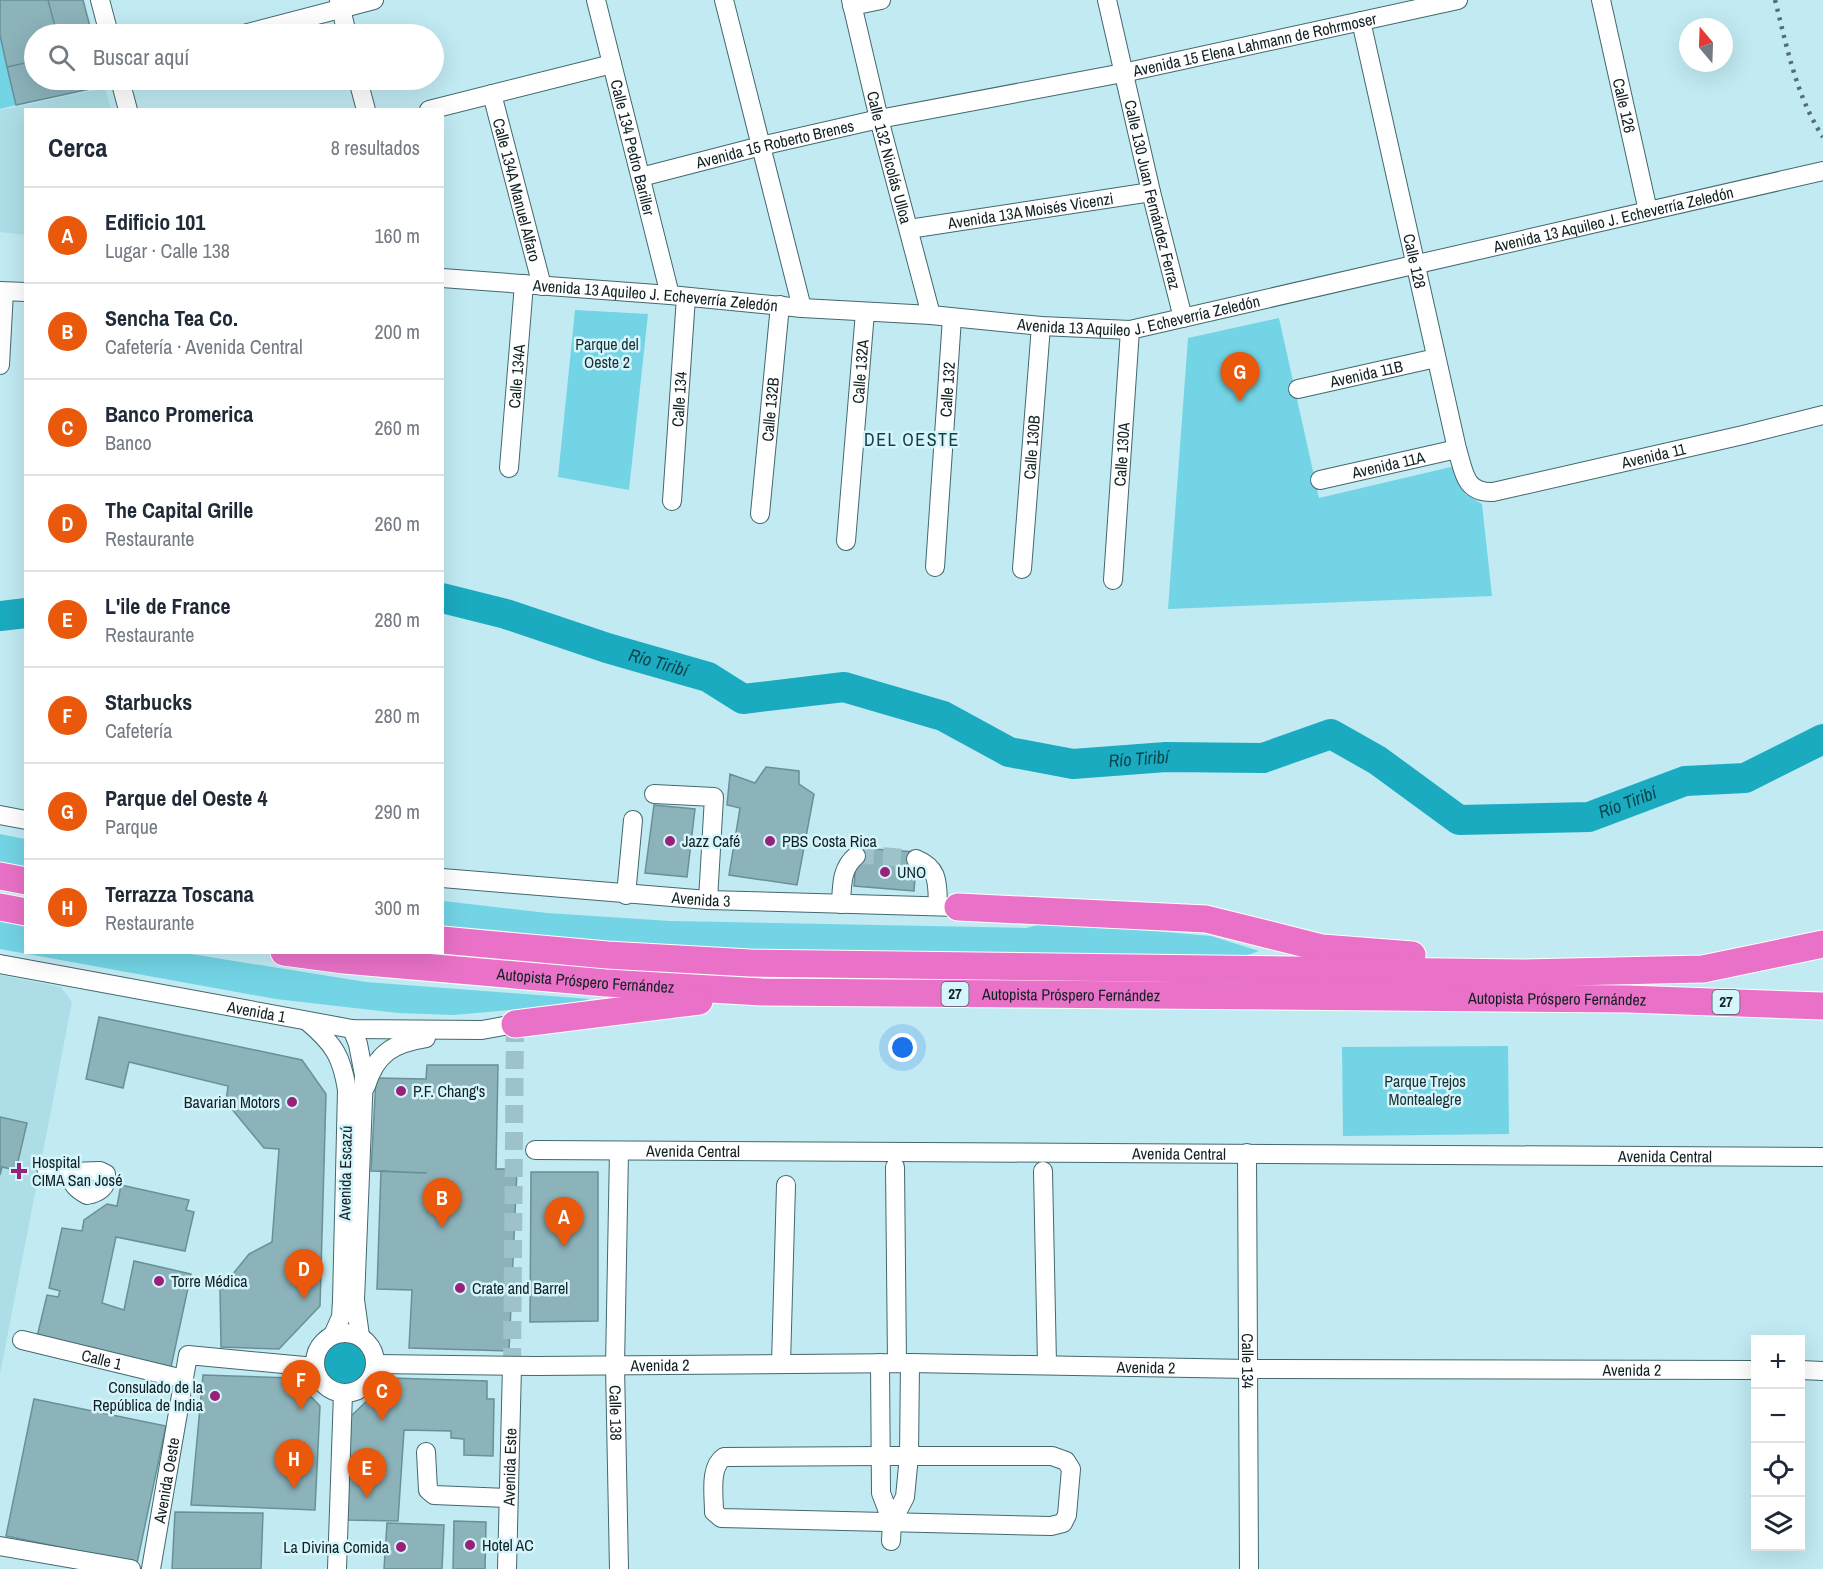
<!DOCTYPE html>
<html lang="es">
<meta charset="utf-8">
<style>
:root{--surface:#fff;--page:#f6f6f7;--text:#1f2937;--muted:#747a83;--line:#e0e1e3;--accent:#ea580c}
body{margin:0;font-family:"Archivo Narrow",sans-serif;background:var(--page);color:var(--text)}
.controls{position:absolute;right:18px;bottom:18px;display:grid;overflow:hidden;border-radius:0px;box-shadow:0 6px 24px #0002}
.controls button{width:54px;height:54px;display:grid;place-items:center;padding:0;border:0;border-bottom:2px solid var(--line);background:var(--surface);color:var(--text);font:30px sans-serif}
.compass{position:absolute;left:1679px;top:18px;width:54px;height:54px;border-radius:50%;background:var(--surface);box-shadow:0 6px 24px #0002;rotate:341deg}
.you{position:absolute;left:903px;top:1048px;width:21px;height:21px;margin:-15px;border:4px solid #fff;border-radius:50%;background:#1a73e8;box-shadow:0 0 0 9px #1a73e833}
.badge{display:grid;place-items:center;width:39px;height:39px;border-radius:50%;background:var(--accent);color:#fff;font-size:20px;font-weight:700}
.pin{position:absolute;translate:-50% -50px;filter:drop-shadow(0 2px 3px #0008)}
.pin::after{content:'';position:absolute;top:32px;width:21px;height:18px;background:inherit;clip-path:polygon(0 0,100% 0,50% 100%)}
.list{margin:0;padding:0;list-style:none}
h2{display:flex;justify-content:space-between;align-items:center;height:78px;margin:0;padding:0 24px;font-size:26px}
h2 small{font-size:20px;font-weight:400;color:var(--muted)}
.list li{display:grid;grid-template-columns:39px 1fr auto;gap:18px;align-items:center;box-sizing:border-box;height:96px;padding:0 24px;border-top:2px solid var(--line)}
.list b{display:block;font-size:22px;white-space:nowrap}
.list p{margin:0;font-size:20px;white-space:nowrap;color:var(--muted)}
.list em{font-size:20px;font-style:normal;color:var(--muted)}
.icon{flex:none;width:33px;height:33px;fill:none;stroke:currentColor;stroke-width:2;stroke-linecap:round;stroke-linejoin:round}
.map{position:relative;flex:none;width:1823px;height:1569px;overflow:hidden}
.search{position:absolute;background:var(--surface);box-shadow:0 6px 24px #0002;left:24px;top:24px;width:420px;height:66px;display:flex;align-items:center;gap:15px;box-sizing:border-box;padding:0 21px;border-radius:33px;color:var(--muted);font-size:22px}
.panel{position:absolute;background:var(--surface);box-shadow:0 6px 24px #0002;left:24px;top:108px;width:420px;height:846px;border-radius:0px}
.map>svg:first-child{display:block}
</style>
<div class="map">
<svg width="1823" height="1569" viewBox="0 0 1823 1569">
<rect width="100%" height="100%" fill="#c1eaf2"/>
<!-- built -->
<path fill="#addee7" d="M105,88L111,109L26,110L25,235L0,232V110Z
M0,975L61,987L72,1002L0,1374Z"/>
<!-- green -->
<path fill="#73d4e5" d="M0,35L16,105L0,109Z
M575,310L648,314L629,490L558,477Z
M1279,318L1319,498L1455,466L1465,494L1482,504L1492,596L1168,609L1188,338Z
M0,834L25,839V870L0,865Z
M443,901L547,913L670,921L1026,928L1050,922L1211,936L1259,951L1233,960L667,952L443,933Z
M0,920L25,925L26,952L185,953L366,982L590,999L567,1005L454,1015L398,1013L276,999L0,949Z
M1508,1046L1509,1134L1343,1136L1342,1047Z"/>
<!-- water -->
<path fill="#1babc0" stroke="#188291" stroke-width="1.5" d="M324 1363a21 21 0 1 1 42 0a21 21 0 1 1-42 0Z"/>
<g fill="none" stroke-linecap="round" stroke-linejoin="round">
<!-- river -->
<g stroke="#1babc0" stroke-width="30">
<path id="s1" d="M442,598L506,614L607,648L708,677L743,699L844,687L943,716L1009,752L1073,764L1166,757L1263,758L1331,734L1377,760L1459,820L1589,817L1685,781L1745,778L1823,739"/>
<path d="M0,616L26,613"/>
</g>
</g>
<!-- building -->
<path fill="#8cb2ba" stroke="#6a9097" stroke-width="1.5" d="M0,0H48L57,34H34V61L7,67L0,35Z
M48,0H83L92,34H57Z
M34,61V80H102L104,86L16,105L7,67Z
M766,767L799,771V784L814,794L797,885L729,875L740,808L727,805L730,774L755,783Z
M654,805L695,809L687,877L645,873Z
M857,848L917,852L914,891L854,886Z
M99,1017L302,1060L326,1094L320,1306L279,1349L221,1347L220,1290L249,1254L272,1242L279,1149L264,1148L226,1102L228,1086L129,1062L123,1088L86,1079Z
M427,1065H498L496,1169H517L509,1351L409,1348L412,1290L377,1289L381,1171L427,1173L371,1171L376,1078L426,1079Z
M0,1117L27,1123L16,1170L2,1167L0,1175Z
M531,1172H598V1321L530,1322Z
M121,1185L189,1200L186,1210L194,1212L185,1251L116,1237L102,1303L124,1310L134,1261L191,1274L171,1367L37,1337L47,1295L58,1297L60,1291L49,1288L62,1228L82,1231L84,1220L107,1204L117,1206Z
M203,1375L293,1378L320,1406L315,1510L191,1505Z
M391,1378L487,1381V1399H494L493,1456L464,1455V1439L451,1438V1431L404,1430L398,1521L347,1520L351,1416Z
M34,1399L166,1426L137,1563L6,1536Z
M175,1512L263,1513L261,1569H172Z
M454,1521L486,1522L485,1569H453Z
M454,1521L486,1522L485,1569H453Z
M387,1523L444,1525L442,1569H384Z"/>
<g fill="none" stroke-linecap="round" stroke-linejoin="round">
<!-- minor-tunnel -->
<path stroke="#9ec2c9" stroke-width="18" stroke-dasharray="18 9" stroke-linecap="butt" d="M856,856L870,855L916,859
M512,1366L515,1024"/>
<!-- minor casing -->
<g stroke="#43686f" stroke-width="20">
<g id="minor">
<path d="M100,0L109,34"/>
<path d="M339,0L347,34"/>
<path id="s2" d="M596,0L670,295"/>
<path d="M724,0L802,308"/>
<path id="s3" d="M851,0L879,119L931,315"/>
<path id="s4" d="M1107,0L1151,192L1183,318"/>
<path id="s5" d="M1601,0L1648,211"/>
<path d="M852,6L881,0"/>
<path id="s6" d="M1361,21L1457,449C1464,471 1464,493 1493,492L1743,435L1823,415"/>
<path d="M244,34L374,0"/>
<path d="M120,80L128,110"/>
<path d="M358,80L366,110"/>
<path id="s7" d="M492,94L542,286"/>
<path d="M429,110L612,64"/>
<path id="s8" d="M641,177L761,146L879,119L1123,73L1458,0"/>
<path id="s9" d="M909,229L1151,192"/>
<path id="s10" d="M442,278L670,295L802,308L931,315L1041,326L1130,330L1823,171"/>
<path d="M0,291L26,292"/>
<path d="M0,365L4,292"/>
<path id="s11" d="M1298,389L1436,358"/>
<path id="s12" d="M509,468L524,284"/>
<path id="s13" d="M1320,480L1457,449"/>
<path id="s14" d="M672,501L686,297"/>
<path id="s15" d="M760,514L780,305"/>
<path id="s16" d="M846,541L865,312"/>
<path id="s17" d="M935,567L952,318"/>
<path id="s18" d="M1022,569L1041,326"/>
<path id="s19" d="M1113,580L1130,330"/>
<path d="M654,794L714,797L708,900"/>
<path d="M0,815L26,820"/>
<path d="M916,859C940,869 937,884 938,906"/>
<path id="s20" d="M442,878L708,900L958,907"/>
<path d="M626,895L633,820"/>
<path d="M841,904C842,886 841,868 856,856"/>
<path id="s21" d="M0,964L352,1029L482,1030L515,1024"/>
<path d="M308,1022C334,1044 342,1057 347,1090L342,1301L341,1317L333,1335"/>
<path d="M352,1029L358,1044L364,1075L355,1300L360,1336"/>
<path d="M366,1086C376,1053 394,1043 426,1038"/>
<path id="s22" d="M535,1150L1823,1157"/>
<path id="s23" d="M619,1151L615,1366L619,1569"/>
<path id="s24" d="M1247,1153L1249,1569"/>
<path d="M895,1167L897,1363"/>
<path d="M46,1168L70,1172L100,1171L106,1174C108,1187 99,1193 87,1195C78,1190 70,1184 70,1172"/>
<path d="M1043,1171L1047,1364"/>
<circle cx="345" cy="1363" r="30"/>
<path id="s25" d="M22,1340L183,1379"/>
<path d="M880,1363L881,1493L892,1522L891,1541"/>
<path id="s26" d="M376,1364L537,1366L910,1363L1249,1369L1756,1370"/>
<path d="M781,1364L786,1185"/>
<path d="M1800,1370L1823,1371"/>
<path d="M426,1452L428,1490L434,1495L507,1498"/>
<path d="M881,1456H1052L1066,1461L1071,1469L1067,1515L1063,1523L1051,1526L721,1518L714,1512C714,1495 709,1467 724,1457Z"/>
<path d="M892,1522L905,1497L909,1456L910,1363"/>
<path d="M0,1546L131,1569"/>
<path id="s27" d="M151,1569L188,1355L315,1367"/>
<path d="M337,1569L343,1393"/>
<path id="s28" d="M507,1569L512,1366"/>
</g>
</g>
<!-- highway casing -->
<g stroke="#fff" stroke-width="29">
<g id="highway">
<path d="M0,876L26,881"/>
<path d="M0,907L26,912"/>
<path d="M958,907L1206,919L1322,948L1412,955"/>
<path d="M442,940L607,955L750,963L1523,973L1703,969L1823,944"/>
<path id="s29" d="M284,952L344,960L606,983L762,992L1628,999L1823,1006"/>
<path d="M515,1024L699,1001"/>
</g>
</g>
<!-- minor -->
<use href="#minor" stroke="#fff" stroke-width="18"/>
<!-- highway -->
<use href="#highway" stroke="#e971c7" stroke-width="27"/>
<!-- rail -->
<path stroke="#556e73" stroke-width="4.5" stroke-dasharray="3 6" stroke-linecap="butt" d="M1775,0C1787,47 1796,96 1823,137"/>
</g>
<!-- markers -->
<g fill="#98217c" stroke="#d5f5fc" stroke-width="2">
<circle cx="670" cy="841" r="6"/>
<circle cx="770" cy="841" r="6"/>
<circle cx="885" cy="872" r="6"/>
<circle cx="401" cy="1091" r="6"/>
<circle cx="292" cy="1102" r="6"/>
<path d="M16 1162h6v6h6v6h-6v6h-6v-6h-6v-6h6z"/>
<circle cx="159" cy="1281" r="6"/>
<circle cx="460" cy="1288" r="6"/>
<circle cx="215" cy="1396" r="6"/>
<circle cx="470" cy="1545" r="6"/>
<circle cx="401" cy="1547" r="6"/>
</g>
<g text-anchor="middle" stroke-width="5" stroke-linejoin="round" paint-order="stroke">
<!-- shield labels -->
<g fill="#d5f5fc" stroke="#4c6165" stroke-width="1.5">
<rect x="941.5" y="982" width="27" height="24" rx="4.5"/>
<rect x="1712.5" y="990" width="27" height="24" rx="4.5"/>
</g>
<g font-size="15" font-weight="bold" fill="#122124">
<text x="955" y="999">27</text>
<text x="1726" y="1007">27</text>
</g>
<!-- street labels -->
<g font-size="16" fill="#122124" stroke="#d5f5fc">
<text dy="6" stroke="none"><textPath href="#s8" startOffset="628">Avenida 15 Elena Lahmann de Rohrmoser</textPath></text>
<text dy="6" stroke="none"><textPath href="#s5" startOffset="108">Calle 126</textPath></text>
<text dy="6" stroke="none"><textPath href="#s8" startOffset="138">Avenida 15 Roberto Brenes</textPath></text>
<text dy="6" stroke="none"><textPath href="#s2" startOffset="152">Calle 134 Pedro Bariller</textPath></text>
<text dy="6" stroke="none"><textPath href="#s3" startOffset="162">Calle 132 Nicolás Ulloa</textPath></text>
<text dy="6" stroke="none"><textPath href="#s7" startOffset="99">Calle 134A Manuel Alfaro</textPath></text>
<text dy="6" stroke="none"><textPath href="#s4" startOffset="200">Calle 130 Juan Fernández Ferraz</textPath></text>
<text dy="6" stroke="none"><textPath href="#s9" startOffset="123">Avenida 13A Moisés Vicenzi</textPath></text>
<text dy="6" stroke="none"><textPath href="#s10" startOffset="1186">Avenida 13 Aquileo J. Echeverría Zeledón</textPath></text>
<text dy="6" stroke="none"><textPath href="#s6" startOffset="246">Calle 128</textPath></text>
<text dy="6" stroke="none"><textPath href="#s10" startOffset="214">Avenida 13 Aquileo J. Echeverría Zeledón</textPath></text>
<text dy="6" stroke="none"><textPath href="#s10" startOffset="700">Avenida 13 Aquileo J. Echeverría Zeledón</textPath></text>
<text dy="6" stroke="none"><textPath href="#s16" startOffset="170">Calle 132A</textPath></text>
<text dy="6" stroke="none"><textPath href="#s11" startOffset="70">Avenida 11B</textPath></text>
<text dy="6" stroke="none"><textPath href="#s12" startOffset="92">Calle 134A</textPath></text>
<text dy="6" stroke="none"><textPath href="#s17" startOffset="178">Calle 132</textPath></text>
<text dy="6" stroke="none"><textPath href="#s14" startOffset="102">Calle 134</textPath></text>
<text dy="6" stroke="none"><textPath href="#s15" startOffset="105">Calle 132B</textPath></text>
<text dy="6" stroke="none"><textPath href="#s18" startOffset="122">Calle 130B</textPath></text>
<text dy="6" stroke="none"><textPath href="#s19" startOffset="126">Calle 130A</textPath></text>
<text dy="6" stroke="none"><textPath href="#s6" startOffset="666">Avenida 11</textPath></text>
<text dy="6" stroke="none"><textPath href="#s13" startOffset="70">Avenida 11A</textPath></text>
<text dy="6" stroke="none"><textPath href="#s20" startOffset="260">Avenida 3</textPath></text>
<text dy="6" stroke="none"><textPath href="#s29" startOffset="303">Autopista Próspero Fernández</textPath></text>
<text dy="6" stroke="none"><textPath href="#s29" startOffset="789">Autopista Próspero Fernández</textPath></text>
<text dy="6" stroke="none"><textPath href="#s29" startOffset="1275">Autopista Próspero Fernández</textPath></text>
<text dy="6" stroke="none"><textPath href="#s21" startOffset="261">Avenida 1</textPath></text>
<text dy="6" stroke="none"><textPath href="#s22" startOffset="158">Avenida Central</textPath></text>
<text dy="6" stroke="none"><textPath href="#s22" startOffset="644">Avenida Central</textPath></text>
<text dy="6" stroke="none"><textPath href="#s22" startOffset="1130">Avenida Central</textPath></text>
<text transform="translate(345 1173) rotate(-89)" y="6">Avenida Escazú</text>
<text dy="6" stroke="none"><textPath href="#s25" startOffset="82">Calle 1</textPath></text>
<text dy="6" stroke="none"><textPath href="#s24" startOffset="208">Calle 134</textPath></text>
<text dy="6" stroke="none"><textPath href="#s26" startOffset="284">Avenida 2</textPath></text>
<text dy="6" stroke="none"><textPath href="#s26" startOffset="770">Avenida 2</textPath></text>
<text dy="6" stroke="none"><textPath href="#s26" startOffset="1256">Avenida 2</textPath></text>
<text dy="6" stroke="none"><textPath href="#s23" startOffset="262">Calle 138</textPath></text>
<text dy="6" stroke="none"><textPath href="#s28" startOffset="102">Avenida Este</textPath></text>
<text dy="6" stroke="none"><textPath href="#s27" startOffset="90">Avenida Oeste</textPath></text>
</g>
<!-- park labels -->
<g font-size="16" fill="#1a3034" stroke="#d5f5fc">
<text x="607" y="350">Parque del<tspan x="607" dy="18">Oeste 2</tspan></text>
<text x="1425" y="1087">Parque Trejos<tspan x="1425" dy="18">Montealegre</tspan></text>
</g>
<!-- poi labels -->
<g font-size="16" fill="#122124" stroke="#d5f5fc" text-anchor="start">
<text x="682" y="847">Jazz Café</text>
<text x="782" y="847">PBS Costa Rica</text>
<text x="897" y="878">UNO</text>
<text x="413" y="1097">P.F. Chang's</text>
<text x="280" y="1108" text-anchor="end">Bavarian Motors</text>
<text x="32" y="1168">Hospital<tspan x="32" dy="18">CIMA San José</tspan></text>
<text x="171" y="1287">Torre Médica</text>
<text x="472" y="1294">Crate and Barrel</text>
<text x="203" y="1393" text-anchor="end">Consulado de la<tspan x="203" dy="18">República de India</tspan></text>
<text x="482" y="1551">Hotel AC</text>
<text x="389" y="1553" text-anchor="end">La Divina Comida</text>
</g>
<!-- neighbourhood labels -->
<g font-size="18" letter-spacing="1.5" fill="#173c42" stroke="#d5f5fc">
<text x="912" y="446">DEL OESTE</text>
</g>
<!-- water labels -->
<g font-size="18" font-style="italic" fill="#0b454e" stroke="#d5f5fc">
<text dy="6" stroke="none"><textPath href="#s1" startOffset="226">Río Tiribí</textPath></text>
<text dy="6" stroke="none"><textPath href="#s1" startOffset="730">Río Tiribí</textPath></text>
<text dy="6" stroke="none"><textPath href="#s1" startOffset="1252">Río Tiribí</textPath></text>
</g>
</g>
</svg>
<div class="controls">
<button>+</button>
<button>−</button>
<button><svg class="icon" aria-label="locate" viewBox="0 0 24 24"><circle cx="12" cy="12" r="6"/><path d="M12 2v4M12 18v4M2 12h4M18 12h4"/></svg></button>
<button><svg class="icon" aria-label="layers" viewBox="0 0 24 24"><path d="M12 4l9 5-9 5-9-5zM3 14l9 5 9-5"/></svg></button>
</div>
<svg class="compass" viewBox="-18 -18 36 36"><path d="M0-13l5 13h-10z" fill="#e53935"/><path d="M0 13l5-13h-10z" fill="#747a83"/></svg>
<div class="you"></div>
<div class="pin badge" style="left:564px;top:1247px">A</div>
<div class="pin badge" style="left:442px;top:1228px">B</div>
<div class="pin badge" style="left:382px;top:1421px">C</div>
<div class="pin badge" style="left:304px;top:1299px">D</div>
<div class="pin badge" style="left:367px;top:1498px">E</div>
<div class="pin badge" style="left:301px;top:1410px">F</div>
<div class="pin badge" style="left:1240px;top:402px">G</div>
<div class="pin badge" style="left:294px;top:1489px">H</div>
<div class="search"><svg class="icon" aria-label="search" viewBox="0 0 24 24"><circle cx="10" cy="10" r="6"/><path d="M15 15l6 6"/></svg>Buscar aquí</div>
<section class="panel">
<h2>Cerca<small>8 resultados</small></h2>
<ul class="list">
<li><span class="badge">A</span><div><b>Edificio 101</b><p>Lugar · Calle 138</p></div><em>160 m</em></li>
<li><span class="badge">B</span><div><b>Sencha Tea Co.</b><p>Cafetería · Avenida Central</p></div><em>200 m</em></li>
<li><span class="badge">C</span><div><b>Banco Promerica</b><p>Banco</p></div><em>260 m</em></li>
<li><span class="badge">D</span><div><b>The Capital Grille</b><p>Restaurante</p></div><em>260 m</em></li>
<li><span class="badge">E</span><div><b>L'ile de France</b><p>Restaurante</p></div><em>280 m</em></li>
<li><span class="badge">F</span><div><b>Starbucks</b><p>Cafetería</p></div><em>280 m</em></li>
<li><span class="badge">G</span><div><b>Parque del Oeste 4</b><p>Parque</p></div><em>290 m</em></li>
<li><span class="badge">H</span><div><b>Terrazza Toscana</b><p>Restaurante</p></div><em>300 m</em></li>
</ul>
</section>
</div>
